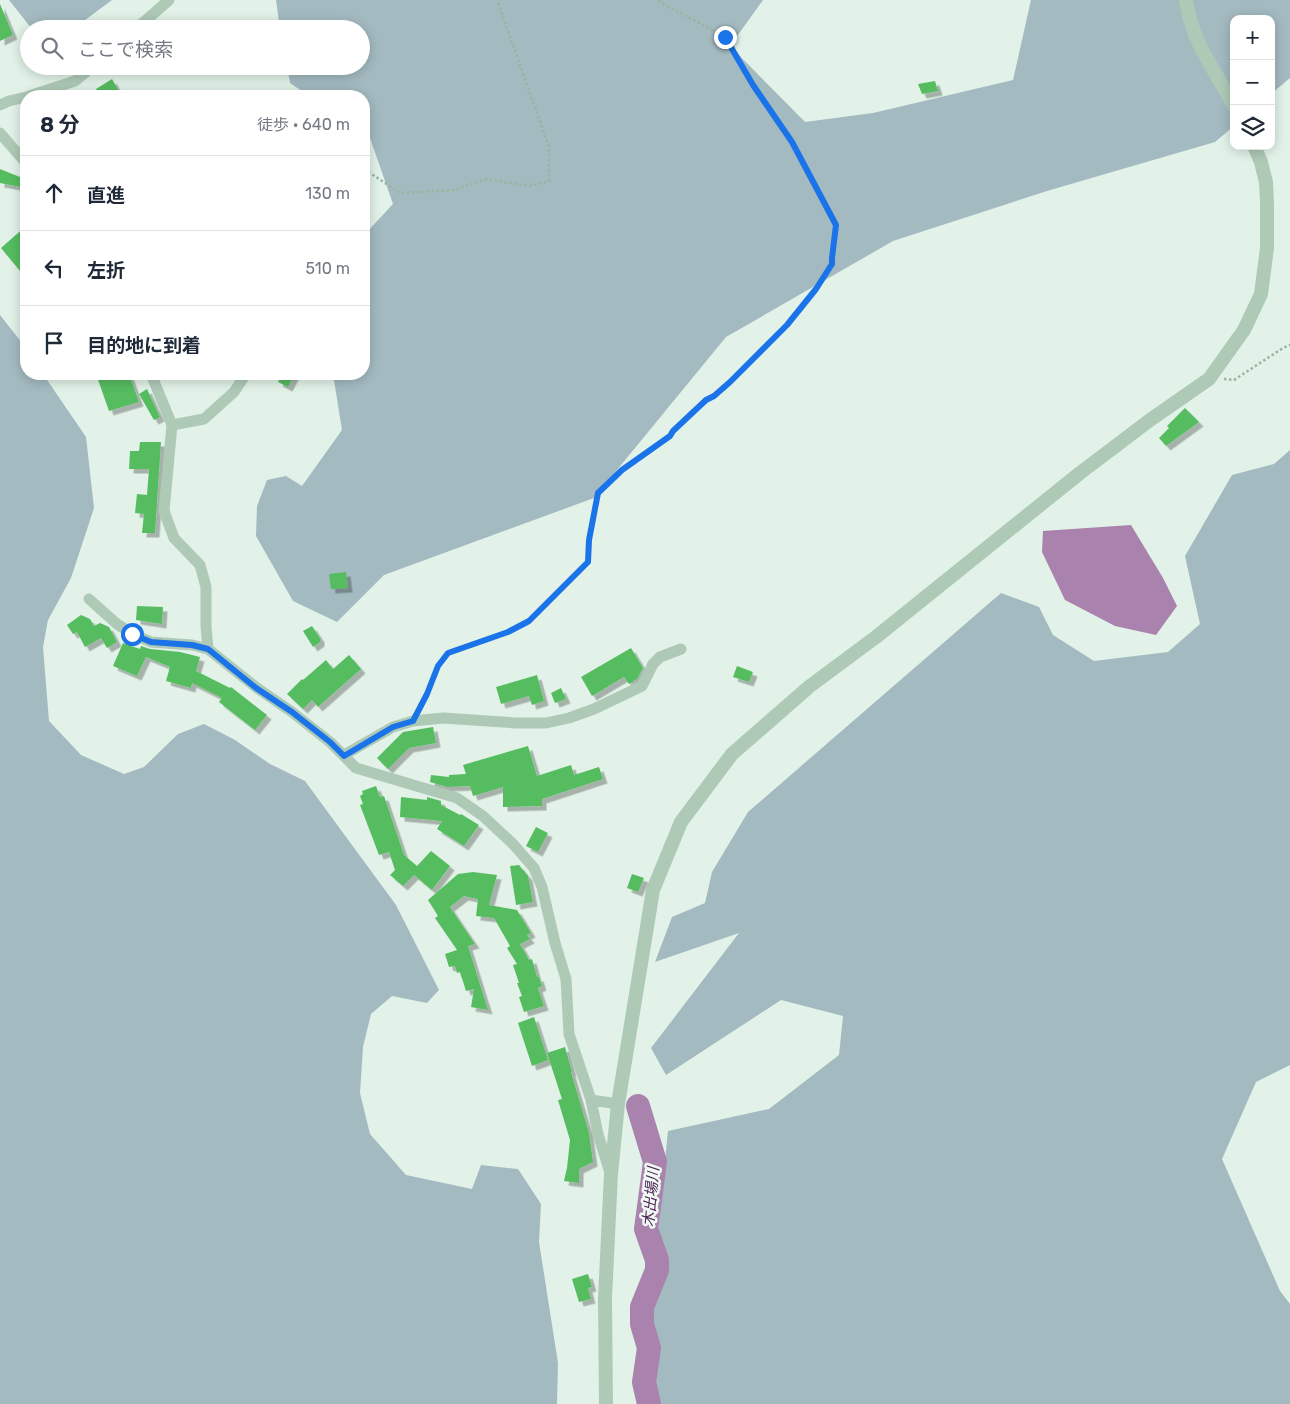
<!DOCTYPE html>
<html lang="ja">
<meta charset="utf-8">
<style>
:root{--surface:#fff;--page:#f2f2f3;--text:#1f2937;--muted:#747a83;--line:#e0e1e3}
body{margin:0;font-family:Rubik,"Noto Sans JP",sans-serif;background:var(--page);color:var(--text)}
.controls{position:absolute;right:15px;top:15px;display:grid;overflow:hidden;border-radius:10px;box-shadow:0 2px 12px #0003}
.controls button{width:45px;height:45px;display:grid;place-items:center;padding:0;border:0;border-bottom:1px solid var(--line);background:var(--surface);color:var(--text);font:25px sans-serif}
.stop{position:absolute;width:15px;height:15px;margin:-11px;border:4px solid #1a73e8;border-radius:50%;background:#fff}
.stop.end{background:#1a73e8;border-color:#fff;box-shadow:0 1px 5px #0008}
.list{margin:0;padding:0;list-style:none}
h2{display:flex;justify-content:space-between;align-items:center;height:65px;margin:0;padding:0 20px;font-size:21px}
h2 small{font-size:16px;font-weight:400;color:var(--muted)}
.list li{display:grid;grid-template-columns:32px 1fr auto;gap:15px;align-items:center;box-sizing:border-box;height:75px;padding:0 20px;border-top:1px solid var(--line)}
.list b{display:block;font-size:19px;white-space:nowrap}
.list em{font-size:16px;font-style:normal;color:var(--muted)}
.icon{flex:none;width:28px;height:28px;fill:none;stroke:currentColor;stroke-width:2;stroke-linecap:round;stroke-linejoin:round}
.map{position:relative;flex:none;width:1290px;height:1404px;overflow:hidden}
.search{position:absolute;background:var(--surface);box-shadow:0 2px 12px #0003;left:20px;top:20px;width:350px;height:55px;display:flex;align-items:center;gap:12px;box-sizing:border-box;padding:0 18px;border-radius:28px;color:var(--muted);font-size:19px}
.panel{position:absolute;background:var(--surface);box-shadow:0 2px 12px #0003;left:20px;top:90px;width:350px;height:290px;border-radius:20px}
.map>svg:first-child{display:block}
</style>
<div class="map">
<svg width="1290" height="1404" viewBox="0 0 1290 1404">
<defs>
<filter id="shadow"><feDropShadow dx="4.5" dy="4.5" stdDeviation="0" flood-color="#0004"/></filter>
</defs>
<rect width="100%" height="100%" fill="#e2f2e8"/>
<!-- green -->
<path fill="#a3bac0" d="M9,0H112L73,29H32Z
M276,0H763L730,46L805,122L873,113L1013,80L1031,0H1290V78L1271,94V19H1234V126L1215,142L1047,191L893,241L726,337L594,498L384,575L337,622L293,601L256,536L257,506L267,480L286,476L302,486L342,430L333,374H364V231L366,233L393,204L370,138L364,134V96H309L290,83L287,66H361V29H280Z
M0,315L26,348V374H43L86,437L94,508L71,578L48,620L43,647L49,721L81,755L124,774L144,767L178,734L204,724L235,740L270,764L305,781L396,905L439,990L427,1003L392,996L371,1014L363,1047L360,1093L370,1134L406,1175L472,1189L481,1165L518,1169L541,1204L539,1242L558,1363L557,1404H0Z
M1290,450V1065L1256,1082L1222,1159L1280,1291L1290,1304V1404H653L654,1268L668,1131L769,1109L839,1055L843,1016L781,1000L666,1075L651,1048L739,933L655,962L672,917L705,903L712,872L748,812L1001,593L1039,607L1053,635L1094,661L1168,652L1200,624L1185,556L1232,475L1274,464Z"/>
<!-- water -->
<path fill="#a983ad" d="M1131,525L1163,578L1177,606L1156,635L1115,626L1065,600L1042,552L1043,531Z"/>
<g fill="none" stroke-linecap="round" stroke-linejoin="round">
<!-- river -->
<path stroke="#a983ad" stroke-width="24" d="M638,1106L655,1162L646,1229L657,1260V1270L642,1307V1324L649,1348L644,1382L649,1404"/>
</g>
<!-- building -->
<path fill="#55bc60" filter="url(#shadow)" d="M0,4L13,35L0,41Z
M112,79L120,93L114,96H100L96,89Z
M935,81L938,91L922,94L918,84Z
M0,169L25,179L21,187L0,183Z
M26,226V267L20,271L1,248Z
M96,374H129L139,402L109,411Z
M282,374H295L288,387L278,382Z
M147,389L160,417L154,420L139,394Z
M1185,408L1199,422L1166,446L1159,438L1169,428L1167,426Z
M140,442H161L155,533H142L144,514L135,513L137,494L147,495L149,469H129L130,451H139Z
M346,572L348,588L331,589L329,574Z
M137,606L163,607L162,624L136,620Z
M81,615L90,619L94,626L100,623L109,627L117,642L107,648L101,638L85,647L77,632L73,634L67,625Z
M312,626L320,638V642L313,647L303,631Z
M123,643L140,649L141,646L150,649L180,652L200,657L196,671L230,688L231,687L267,715L255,730L219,702L222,698L192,683L191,688L166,681L170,667L146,657L137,676L113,666Z
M631,648L643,668L637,679L629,684L624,677L592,696L581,677Z
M349,655L361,669L318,707L312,700L303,709L287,694L302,679L303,680L326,660L333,669Z
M737,666L753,672L749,682L733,677Z
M537,675L544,701L532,705L529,696L501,704L496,687Z
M561,688L566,699L555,703L551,693Z
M433,727L436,743L409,748L388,769L377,758L403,732Z
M528,746L537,776L571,765L574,775L599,767L603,779L542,799V806L503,807V787L473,796L470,786L447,787L430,782L431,775L449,777V775L466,774L463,765Z
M376,786L380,797L384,796L404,855L417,866L431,851L450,866L432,890L414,875L403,886L390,875L395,870L389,852L379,855L360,805L363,804L360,796L363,794L362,791Z
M401,797L427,800V797L441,801V805L460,815L461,814L479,825L464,846L437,829L442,821L400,817Z
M536,827L548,833L538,852L526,846Z
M519,865L528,876L533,902L516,905L510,866Z
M473,872L497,875L489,905L517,910L531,933L527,935L530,939L520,944L529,960L532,959L537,977H539L542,986L538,988L544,1006L524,1012L519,997L522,996L517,983H519L513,965L517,964L507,948L510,946L494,918L476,916L478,899L464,896L450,907L475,944L468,946L488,1010L471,1007L474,989L466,991L460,972L457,973L455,966L449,967L445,954L457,950L435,918L438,916L428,900L458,874Z
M632,874L644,878L638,892L627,888Z
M534,1017L548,1060L532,1066L518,1023Z
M565,1047L572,1072H571L589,1133L593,1162L579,1169V1183L564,1181L567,1168L570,1140L558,1100L562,1099L547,1053Z
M588,1274L592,1287L588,1288L591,1299L579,1302L572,1279Z"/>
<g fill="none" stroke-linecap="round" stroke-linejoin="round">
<!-- path -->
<path stroke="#98b5a1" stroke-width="2.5" stroke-dasharray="2.5 2.5" stroke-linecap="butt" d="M364,169L400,193L455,190L485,179L530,186L549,181V147L497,0
M1224,379L1234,380L1283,348L1290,345
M420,709L438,666L449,653L508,632L529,621L589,562V540L598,493L622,470L670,436L673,431L706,400L714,396L729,382L787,325L816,289L832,263L836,225L792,142L753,85L725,37L656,0"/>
<!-- minor -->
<path stroke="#aecab7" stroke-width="11" d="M136,29L169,0
M29,96L75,81L93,66
M0,105L9,101L26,97
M0,133L26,163
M151,374L172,425L164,511L174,538L200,565L206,587V626L208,649
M172,425L204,419L234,392L246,374
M89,599L117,624L133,634L151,642L192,645L208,649L257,688L292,712L330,742L356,768L457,798L483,816L513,844L534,868L542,887L555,943L566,979L569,1034L591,1100L618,1104
M344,755L393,727L413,721L443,718L516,723H546L569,718L594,709L642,686L653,664L660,657L681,649
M591,1100L598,1134L610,1173"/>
<!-- tertiary -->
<path stroke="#aecab7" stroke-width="14" d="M1186,0C1192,43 1214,68 1234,106
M606,1404L605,1298L611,1174L618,1104L653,890L681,822L732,754L810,686L876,637L1080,473L1150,420L1209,379L1244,330L1261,294L1267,248V204L1266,182L1261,162L1254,146"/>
</g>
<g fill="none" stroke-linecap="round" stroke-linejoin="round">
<!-- route -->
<path stroke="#1a73e8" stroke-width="6" d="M132,634L151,642L192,645L208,649L256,688L292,712L330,742L344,756L393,727L413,721L427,694L438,666L448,653L508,632L529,621L588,562L589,540L598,493L622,470L670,436L673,431L706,400L714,396L730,382L787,325L816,289L832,264V258L836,225L792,142L753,85L725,37"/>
</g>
<g text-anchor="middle" stroke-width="5" stroke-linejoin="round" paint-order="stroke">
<!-- water labels -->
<g font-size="15" font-style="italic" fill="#542457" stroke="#eefaf3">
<text transform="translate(651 1197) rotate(-85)" y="5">木出場川</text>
</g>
</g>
</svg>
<div class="controls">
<button>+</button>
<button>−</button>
<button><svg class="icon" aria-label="layers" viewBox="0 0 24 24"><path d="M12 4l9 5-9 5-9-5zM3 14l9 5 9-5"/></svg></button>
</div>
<div class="stop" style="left:132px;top:634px"></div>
<div class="stop end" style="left:725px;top:37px"></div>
<div class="search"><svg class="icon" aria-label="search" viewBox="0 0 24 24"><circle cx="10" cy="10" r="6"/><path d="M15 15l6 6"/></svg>ここで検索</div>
<section class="panel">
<h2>8 分<small>徒歩 · 640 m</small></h2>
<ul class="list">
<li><svg class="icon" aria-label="ahead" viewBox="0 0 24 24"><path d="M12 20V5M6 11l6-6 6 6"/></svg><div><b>直進</b></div><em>130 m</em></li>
<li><svg class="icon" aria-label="left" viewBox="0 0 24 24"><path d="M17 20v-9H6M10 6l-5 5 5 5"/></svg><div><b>左折</b></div><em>510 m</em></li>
<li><svg class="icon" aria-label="arrive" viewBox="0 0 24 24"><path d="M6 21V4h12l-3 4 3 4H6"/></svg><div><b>目的地に到着</b></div></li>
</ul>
</section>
</div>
